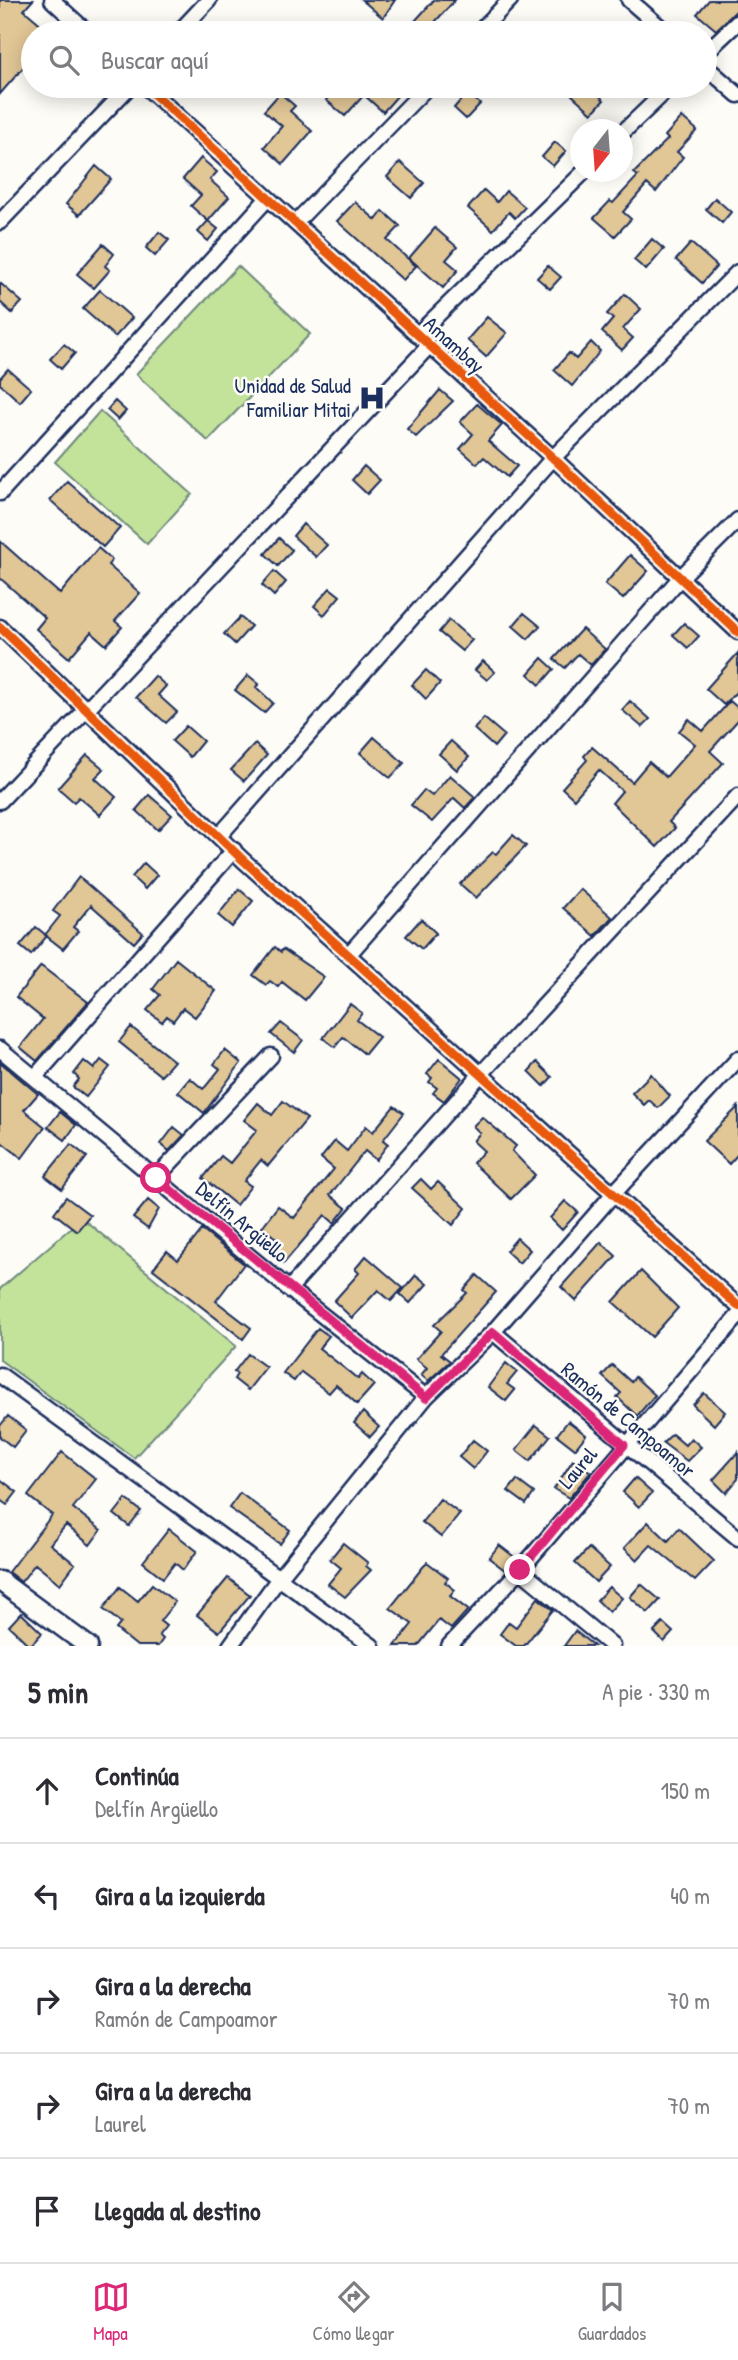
<!DOCTYPE html>
<html lang="es">
<meta charset="utf-8">
<style>
:root{--surface:#fff;--page:#f7f7f7;--text:#2b2b33;--muted:#7c7c81;--line:#e1e1e2;--accent:#db2777}
body{margin:0;font-family:"Patrick Hand",sans-serif;background:var(--page);color:var(--text)}
.compass{position:absolute;left:570px;top:119px;width:63px;height:63px;border-radius:50%;background:var(--surface);box-shadow:0 4px 18px #0003;rotate:197deg}
.stop{position:absolute;width:21px;height:21px;margin:-16px;border:5px solid #db2777;border-radius:50%;background:#fff}
.stop.end{background:#db2777;border-color:#fff;box-shadow:0 2px 7px #0008}
.list{margin:0;padding:0;list-style:none}
h2{display:flex;justify-content:space-between;align-items:center;height:91px;margin:0;padding:0 28px;font-size:30px}
h2 small{font-size:23px;font-weight:400;color:var(--muted)}
.list li{display:grid;grid-template-columns:46px 1fr auto;gap:21px;align-items:center;box-sizing:border-box;height:105px;padding:0 28px;border-top:2px solid var(--line)}
.list b{display:block;font-size:26px;white-space:nowrap}
.list p{margin:0;font-size:23px;white-space:nowrap;color:var(--muted)}
.list em{font-size:23px;font-style:normal;color:var(--muted)}
.icon{flex:none;width:38px;height:38px;fill:none;stroke:currentColor;stroke-width:2;stroke-linecap:round;stroke-linejoin:round}
.map{position:relative;flex:none;width:738px;height:1646px;overflow:hidden}
.search{position:absolute;background:var(--surface);box-shadow:0 4px 18px #0003;left:21px;right:21px;top:21px;height:77px;display:flex;align-items:center;gap:18px;box-sizing:border-box;padding:0 24px;border-radius:38px;color:var(--muted);font-size:26px}
.sheet{height:616px;background:var(--surface)}
nav{display:flex;justify-content:space-around;align-items:center;box-sizing:border-box;height:98px;border-top:2px solid var(--line);background:var(--surface);font-size:19px;color:var(--muted)}
nav a{display:grid;justify-items:center;gap:4px}
nav .on{color:var(--accent)}
.map>svg:first-child{display:block}
</style>
<div class="map">
<svg width="738" height="1646" viewBox="0 0 738 1646">
<rect width="100%" height="100%" fill="#fdfcf7"/>
<filter id="ink" filterUnits="userSpaceOnUse"><feTurbulence type="fractalNoise" baseFrequency=".0143" numOctaves="2"/><feDisplacementMap in="SourceGraphic" scale="14" xChannelSelector="R" yChannelSelector="G"/><feConvolveMatrix kernelMatrix="1 2 1 2 8 2 1 2 1" color-interpolation-filters="sRGB"/></filter>
<g filter="url(#ink)">
<!-- green -->
<path fill="#c3e39b" stroke="#6f897c" stroke-width="2" d="M238,266L310,334L208,441L136,374Z
M100,411L192,494L147,544L55,462Z
M82,1218L236,1346L134,1458L0,1360V1289Z"/>
<!-- building -->
<path fill="#e1c696" stroke="#1b2f5e" stroke-width="2" d="M0,0H33L24,10L51,33H33V67L28,62L0,94Z
M362,0H395L383,18Z
M434,0H455L434,23L437,26L430,33H404Z
M709,0H738V9L716,30L697,14Z
M338,86H388L398,95L383,112L364,95L345,116L326,100Z
M580,86H589L604,100L592,113L572,95Z
M280,93L295,106L290,111L312,131L283,164L264,147L282,126L264,111Z
M467,93L480,104L466,119L454,108Z
M682,117L697,130L677,152L683,157L656,192L647,184L623,212L631,219L615,236L594,218L610,201L613,203L638,176L634,173L668,139L665,136Z
M555,142L566,151L553,166L542,157Z
M201,158L217,172L210,180L229,197L208,221L191,206L201,195L183,179Z
M400,162L424,183L411,198L387,177Z
M96,166L111,179L79,215L66,204Z
M484,190L497,202L506,191L525,207L515,218L509,212L493,230L468,208Z
M715,198L731,212L722,223L706,209Z
M355,202L376,220L383,211L400,226L387,240L416,266L403,280L337,221Z
M208,221L218,229L208,241L198,232Z
M435,228L457,247L446,260L458,270L443,288L409,258Z
M159,232L169,240L155,256L146,248Z
M652,239L664,249L646,270L634,260Z
M691,243L717,266L702,283L676,260Z
M103,244L114,254L105,266L110,270L94,288L77,274Z
M548,266L561,277L550,289L537,278Z
M0,283L22,302L12,313L0,302Z
M100,290L132,318L115,337L83,309Z
M625,294L641,309L623,329L633,338L622,350L602,332L613,319L607,314Z
M487,317L507,333L486,357L467,340Z
M591,342L600,351L572,386L554,370L569,353L576,359Z
M64,344L75,353L61,369L50,359Z
M8,369L31,389L20,402L0,384V378Z
M440,390L453,401L416,437L407,429Z
M115,401L126,411L118,420L107,410Z
M477,404L502,425L488,441L517,466L507,477L484,457L477,464L460,449L473,434L460,422Z
M364,466L380,480L367,494L352,480Z
M67,481L120,528L103,547L50,500Z
M303,524L327,545L316,557L293,536Z
M279,538L292,550L278,566L265,554Z
M0,541L60,594L98,548L112,560L108,565L140,593L115,621L122,627L106,645L91,632L69,658L36,629L45,618L0,578Z
M630,555L648,571L623,599L605,584Z
M274,571L286,582L274,596L262,585Z
M330,588L340,596L324,615L314,606Z
M524,613L540,626L528,639L513,626Z
M240,617L251,626L235,644L224,634Z
M449,620L472,640L462,651L439,632Z
M684,623L699,636L688,648L673,635Z
M582,629L605,649L591,665L578,654L565,668L554,659Z
M738,653V690L724,705L706,689Z
M542,658L554,669L540,685L528,674Z
M483,661L495,672L487,680L475,670Z
M426,670L440,683L426,699L412,685Z
M248,675L259,684L256,687L273,703L264,713L235,690Z
M155,676L166,686L158,695L177,712L166,723L136,697Z
M630,701L650,719L642,727L622,710Z
M730,701L738,708V720L710,751L723,763L669,822L675,828L657,847L612,803L622,791L599,770L574,799L562,788L587,760L584,756L592,747L632,782L649,762L666,777L695,744L679,731L689,719L703,731Z
M484,718L504,735L494,747L474,729Z
M186,726L203,741L190,757L172,741Z
M374,737L404,763L390,778L360,753Z
M451,741L469,757L457,770L439,754Z
M255,744L267,755L244,781L231,770Z
M87,755L104,769L95,778L116,797L100,815L79,797L74,802L58,788Z
M450,775L475,797L465,808L454,798L432,822L411,805L424,790L432,796Z
M149,795L172,815L158,830L136,810Z
M513,835L526,846L476,898L460,884L493,852L496,854Z
M144,863L157,875L145,889L132,877Z
M79,877L143,933L134,943L91,905L73,927L78,931L63,949L45,935L60,916L53,911Z
M239,889L253,901L232,927L218,915Z
M580,889L612,917L595,936L563,908Z
M421,919L436,933L422,949L406,936Z
M36,927L47,936L31,955L20,946Z
M275,947L281,952L283,949L324,977L305,1000L282,982L278,987L270,981L266,985L253,975Z
M176,959L216,991L195,1017L183,1008L173,1021L167,1016L162,1022L147,1010L160,995L153,989Z
M41,966L88,1002L37,1061L20,1047L43,1019L16,997Z
M350,1004L362,1013L357,1020L379,1037L365,1054L343,1037L335,1047L323,1038Z
M281,1023L303,1040L294,1052L271,1034Z
M131,1027L174,1061L161,1076L119,1042Z
M225,1050L241,1063L204,1113L178,1092L190,1078L203,1089L206,1086L220,1069L214,1064Z
M439,1059L462,1078L444,1101L433,1093L437,1088L429,1082L432,1078L427,1074Z
M101,1060L110,1067L86,1097L73,1087L79,1079L74,1074L84,1061L94,1069Z
M0,1062L38,1094L24,1110L45,1127L22,1158L0,1141Z
M537,1062L552,1077L544,1086L529,1071Z
M651,1074L670,1096L658,1108L649,1100L644,1105L632,1093Z
M283,1101L307,1119L268,1166L261,1160L244,1181L251,1186L236,1205L203,1178L221,1156L230,1163L257,1130L244,1120L258,1103L272,1115Z
M394,1106L404,1113L383,1140L388,1144L376,1160L365,1151L330,1195L346,1208L334,1223L325,1215L284,1263L273,1254L282,1243L262,1227L278,1206L294,1218L334,1169L321,1158L335,1141L347,1151L366,1126L373,1132Z
M738,1107V1154L729,1164L704,1141Z
M60,1112L76,1125L65,1140L48,1127Z
M482,1117L516,1146L512,1151L535,1175L511,1199L473,1163L484,1151L473,1141L480,1133L473,1126Z
M174,1127L184,1135L169,1151L161,1144Z
M71,1144L87,1157L62,1189L45,1176Z
M421,1179L431,1189L438,1182L466,1208L453,1225L412,1188Z
M66,1197L90,1215L77,1231L54,1213Z
M148,1200L159,1209L148,1229L133,1218Z
M565,1201L578,1212L562,1230L550,1218Z
M202,1230L244,1264L216,1301L251,1328L243,1339L153,1269L167,1251L178,1260Z
M517,1238L530,1250L519,1263L506,1251Z
M601,1242L616,1256L576,1301L561,1287Z
M366,1256L403,1288L391,1301L378,1290L352,1318L334,1301L359,1273L355,1269Z
M641,1271L678,1308L652,1337L613,1302Z
M416,1275L427,1284L410,1303L400,1294Z
M477,1275L496,1292L441,1354L450,1361L428,1381L421,1375L427,1368L416,1359L441,1331L434,1325L467,1293L464,1290Z
M318,1328L329,1336L319,1348L358,1379L362,1374L374,1385L357,1404L336,1385L329,1393L301,1372L294,1381L283,1373Z
M248,1354L266,1367L248,1390L234,1379L237,1374L234,1372Z
M506,1363L517,1372L507,1384L515,1390L506,1401L488,1387Z
M612,1365L631,1382L635,1377L655,1395L637,1416L617,1397L621,1393L602,1376Z
M704,1393L725,1412L714,1425L693,1405Z
M363,1412L379,1427L370,1437L354,1423Z
M8,1416L26,1430L13,1447L0,1437V1426Z
M568,1421L586,1435L575,1449L557,1435Z
M536,1425L550,1436L530,1461L516,1450Z
M672,1434L685,1445L691,1438L701,1447L687,1461L663,1443Z
M473,1440L487,1451L473,1469L459,1457Z
M62,1452L96,1479L73,1508L101,1530L90,1545L66,1525L50,1544L75,1564L60,1584L35,1564L21,1582L8,1572L52,1515L28,1496Z
M738,1452V1479L726,1493L713,1480Z
M573,1460L591,1472L569,1498L554,1489Z
M635,1478L652,1493L639,1507L623,1492Z
M0,1479L17,1492L7,1505L0,1500Z
M517,1480L534,1493L526,1504L508,1491Z
M240,1493L290,1530L280,1544L229,1508Z
M126,1499L141,1511L129,1526L114,1514Z
M440,1499L460,1514L441,1537L422,1522Z
M648,1522L668,1541L679,1528L714,1561L695,1581L651,1545L637,1560L624,1548Z
M169,1529L197,1551L183,1570L175,1563L163,1578L143,1562Z
M343,1543L368,1563L366,1566L371,1570L345,1597L328,1584L341,1568L330,1559Z
M499,1545L517,1559L506,1571L489,1558Z
M589,1548L610,1567L596,1582L575,1563Z
M427,1562L448,1578L445,1582L455,1590L450,1596L468,1610L451,1629L439,1620L418,1646H395L412,1624L390,1608Z
M228,1578L250,1595L219,1632L197,1615Z
M152,1584L175,1602L160,1621L166,1626L159,1635L163,1639L158,1646H137L116,1629L121,1623L103,1609L120,1587L138,1601Z
M641,1584L660,1600L648,1613L630,1597Z
M609,1587L622,1598L609,1612L597,1600Z
M538,1598L553,1610L524,1646H516L500,1634L509,1622L516,1627Z
M21,1613L42,1633L30,1646L9,1626Z
M663,1623L673,1632L664,1642L654,1632Z
M575,1631L594,1646H564Z"/>
<g fill="none" stroke-linecap="round" stroke-linejoin="round">
<!-- minor casing -->
<g stroke="#1b2f5e" stroke-width="19">
<path id="minor" d="M52,0L88,33
M629,0L667,33
M178,33L209,0
M478,33L510,0
M705,53L738,22
M705,66L738,95
M145,86L553,458L738,632
M622,133L671,86
M0,222L130,86
M295,223L428,86
M417,335L584,172
M0,493L268,198
M0,627L243,860L738,1306
M0,801L429,346
M219,836L553,458L738,272
M349,954L681,577L738,520
M0,1049L289,1289L426,1397
M35,1077L234,850
M156,1178L271,1056
M289,1289L480,1075L738,796
M493,1332L738,1538
M0,1375L372,1646
M520,1570L612,1646
M230,1646L279,1578L426,1397L493,1332L615,1192L738,1059
M449,1646L520,1570L738,1316"/>
</g>
<!-- tertiary casing -->
<g stroke="#1b2f5e" stroke-width="23">
<path id="tertiary" d="M0,1581L88,1646"/>
</g>
<!-- minor -->
<use href="#minor" stroke="#fdfcf7" stroke-width="14"/>
<!-- tertiary -->
<use href="#tertiary" stroke="#fdfcf7" stroke-width="18"/>
<!-- cycleway casing -->
<g stroke="#fdfcf7" stroke-width="13">
<path id="cycleway" d="M145,86L553,458L738,632
M0,627L243,860L738,1306"/>
</g>
<!-- cycleway -->
<use href="#cycleway" stroke="#e8590c" stroke-width="9"/>
</g>
</g>
<g fill="none" stroke-linecap="round" stroke-linejoin="round" filter="url(#ink)">
<!-- route -->
<path stroke="#db2777" stroke-width="9" d="M156,1178L426,1398L493,1332L624,1445L520,1570"/>
</g>
<!-- icons -->
<defs>
<g id="hospital-bare" transform="scale(2.1)"><path d="M-5-5h3v3.5h4V-5h3V5h-3V1.5h-4V5h-3Z" fill="#1b2f5e" stroke="#fdfcf7" stroke-width="2.5" paint-order="stroke"/></g>
</defs>
<g fill-rule="evenodd">
<use href="#hospital-bare" x="372" y="398"/>
</g>
<g text-anchor="middle" stroke-width="5" stroke-linejoin="round" paint-order="stroke">
<!-- street labels -->
<g font-size="21" fill="#1b2f5e" stroke="#fdfcf7">
<text transform="translate(454 345) rotate(42)" y="7">Amambay</text>
<text transform="translate(242 1222) rotate(40)" y="7">Delfín Argüello</text>
<text transform="translate(628 1420) rotate(40)" y="7">Ramón de Campoamor</text>
<text transform="translate(578 1468) rotate(-50)" y="7">Laurel</text>
</g>
<!-- poi labels -->
<g font-size="21" fill="#1b2f5e" stroke="#fdfcf7" text-anchor="end">
<text x="351" y="393">Unidad de Salud<tspan x="351" dy="24">Familiar Mitai</tspan></text>
</g>
</g>
</svg>
<svg class="compass" viewBox="-18 -18 36 36"><path d="M0-13l5 13h-10z" fill="#e53935"/><path d="M0 13l5-13h-10z" fill="#7c7c81"/></svg>
<div class="stop" style="left:156px;top:1178px"></div>
<div class="stop end" style="left:520px;top:1570px"></div>
<div class="search"><svg class="icon" aria-label="search" viewBox="0 0 24 24"><circle cx="10" cy="10" r="6"/><path d="M15 15l6 6"/></svg>Buscar aquí</div>
</div>
<section class="sheet">
<h2>5 min<small>A pie · 330 m</small></h2>
<ul class="list">
<li><svg class="icon" aria-label="ahead" viewBox="0 0 24 24"><path d="M12 20V5M6 11l6-6 6 6"/></svg><div><b>Continúa</b><p>Delfín Argüello</p></div><em>150 m</em></li>
<li><svg class="icon" aria-label="left" viewBox="0 0 24 24"><path d="M17 20v-9H6M10 6l-5 5 5 5"/></svg><div><b>Gira a la izquierda</b></div><em>40 m</em></li>
<li><svg class="icon" aria-label="right" viewBox="0 0 24 24"><path d="M7 20v-9h11M14 6l5 5-5 5"/></svg><div><b>Gira a la derecha</b><p>Ramón de Campoamor</p></div><em>70 m</em></li>
<li><svg class="icon" aria-label="right" viewBox="0 0 24 24"><path d="M7 20v-9h11M14 6l5 5-5 5"/></svg><div><b>Gira a la derecha</b><p>Laurel</p></div><em>70 m</em></li>
<li><svg class="icon" aria-label="arrive" viewBox="0 0 24 24"><path d="M6 21V4h12l-3 4 3 4H6"/></svg><div><b>Llegada al destino</b></div></li>
</ul>
</section>
<nav>
<a class="on"><svg class="icon" aria-label="map" viewBox="0 0 24 24"><path d="M3 6l6-2 6 2 6-2v14l-6 2-6-2-6 2zM9 4v14M15 6v14"/></svg>Mapa</a>
<a><svg class="icon" aria-label="directions" viewBox="0 0 24 24"><path d="M12 3l9 9-9 9-9-9zM9 14v-3h6M13 9l2 2-2 2"/></svg>Cómo llegar</a>
<a><svg class="icon" aria-label="saved" viewBox="0 0 24 24"><path d="M7 4h10v16l-5-4-5 4z"/></svg>Guardados</a>
</nav>
